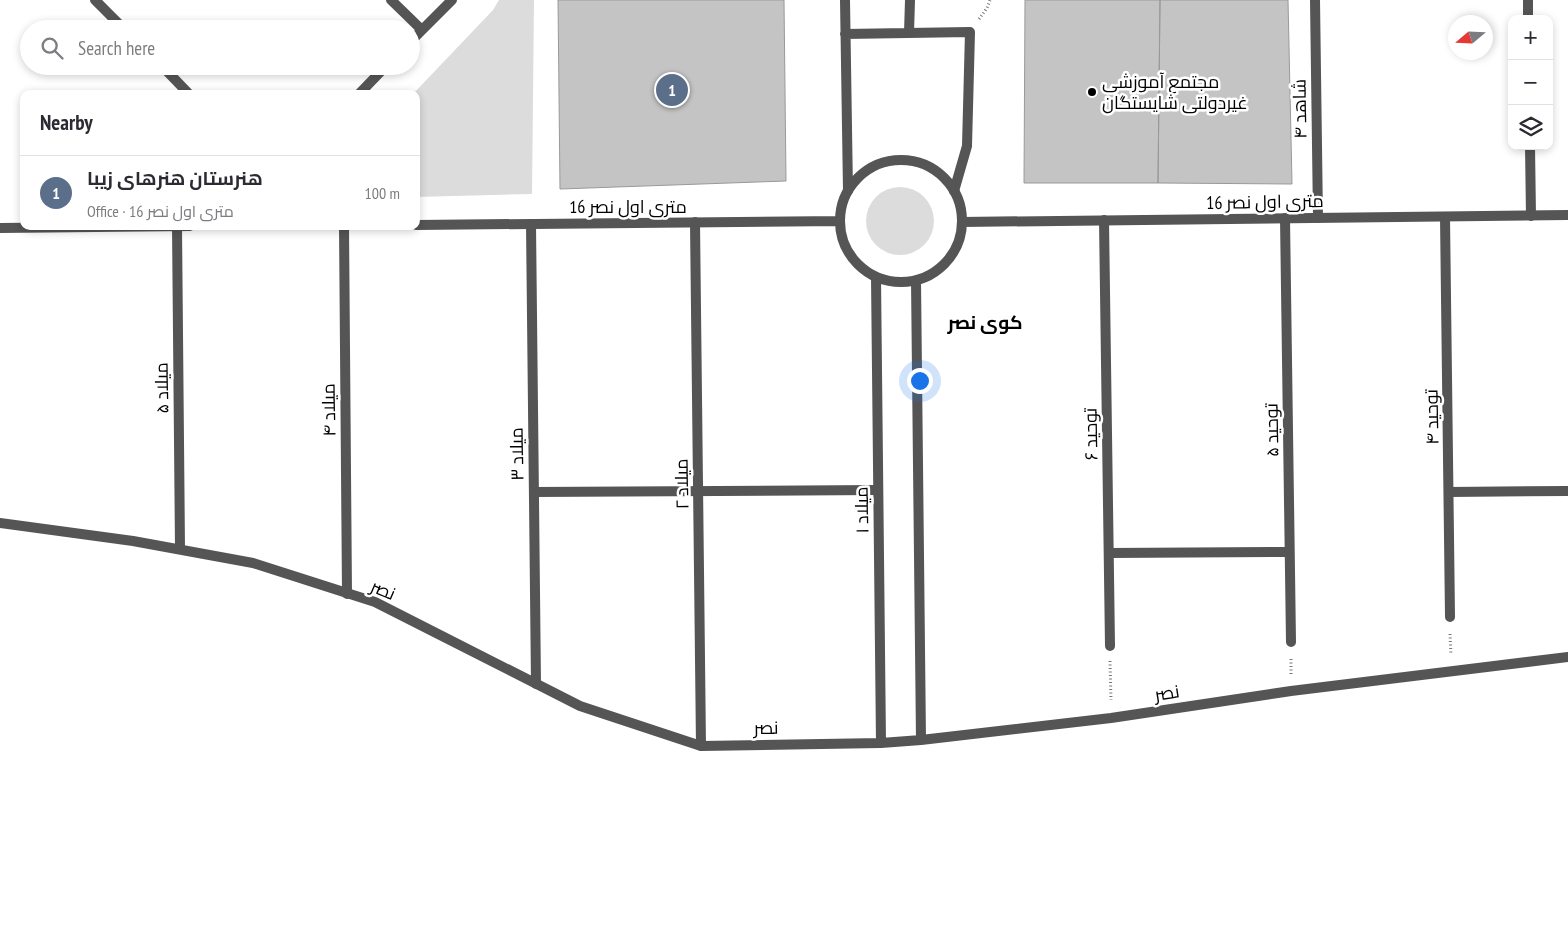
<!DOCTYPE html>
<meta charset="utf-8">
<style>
:root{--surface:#fff;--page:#f7f7f7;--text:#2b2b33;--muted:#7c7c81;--line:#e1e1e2;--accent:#1a73e8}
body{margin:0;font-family:"PT Sans Narrow",Cairo,sans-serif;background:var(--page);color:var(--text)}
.controls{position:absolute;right:15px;top:15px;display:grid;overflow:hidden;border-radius:10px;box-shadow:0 2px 8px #0003}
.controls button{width:45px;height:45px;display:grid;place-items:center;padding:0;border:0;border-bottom:1px solid var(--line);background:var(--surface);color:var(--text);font:25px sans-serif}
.compass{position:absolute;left:1448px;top:15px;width:45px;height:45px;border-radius:50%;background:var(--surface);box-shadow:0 2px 8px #0003;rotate:251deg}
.you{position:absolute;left:919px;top:380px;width:18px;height:18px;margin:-12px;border:4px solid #fff;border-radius:50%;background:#1a73e8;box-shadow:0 0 0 8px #1a73e833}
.badge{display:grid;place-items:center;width:32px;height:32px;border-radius:50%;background:var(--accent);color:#fff;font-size:16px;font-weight:700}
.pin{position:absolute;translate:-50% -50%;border:2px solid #fff;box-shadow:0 1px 5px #0006}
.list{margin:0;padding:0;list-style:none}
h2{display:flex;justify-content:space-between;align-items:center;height:65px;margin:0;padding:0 20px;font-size:21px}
h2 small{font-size:16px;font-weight:400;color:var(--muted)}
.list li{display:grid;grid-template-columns:32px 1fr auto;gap:15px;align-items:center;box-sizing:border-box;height:75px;padding:0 20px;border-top:1px solid var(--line)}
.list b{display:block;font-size:19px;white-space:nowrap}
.list p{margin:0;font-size:16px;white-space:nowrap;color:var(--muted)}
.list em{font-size:16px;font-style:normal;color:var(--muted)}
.icon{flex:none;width:28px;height:28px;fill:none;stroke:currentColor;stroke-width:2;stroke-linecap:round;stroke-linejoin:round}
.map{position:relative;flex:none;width:1568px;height:934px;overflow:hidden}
.search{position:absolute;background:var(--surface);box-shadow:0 2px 8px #0003;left:20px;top:20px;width:400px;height:55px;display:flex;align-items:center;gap:12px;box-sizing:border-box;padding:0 18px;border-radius:28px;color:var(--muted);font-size:19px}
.panel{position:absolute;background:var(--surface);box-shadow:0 2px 8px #0003;left:20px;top:90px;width:400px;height:140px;border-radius:10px}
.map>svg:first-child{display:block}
</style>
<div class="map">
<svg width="1568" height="934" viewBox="0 0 1568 934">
<rect width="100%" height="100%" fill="#fff"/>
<!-- green -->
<path fill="#dcdcdc" d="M499,0H534L532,194L416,197V94H413L493,10Z
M866 221a34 34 0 1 1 68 0a34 34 0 1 1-68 0Z"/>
<!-- building -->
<path fill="#c4c4c4" stroke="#999" d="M558,0H784L786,181L560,189Z
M1025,0H1160L1158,183H1024Z
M1160,0H1288L1292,184L1158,183Z"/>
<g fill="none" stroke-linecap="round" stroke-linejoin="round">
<!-- path -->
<path stroke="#777" stroke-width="3" stroke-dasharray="1 2.5" stroke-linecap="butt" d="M979,19L987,8L990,0
M1450,634L1451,655
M1291,659V675
M1110,661L1111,700"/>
<!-- service -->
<path stroke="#555" stroke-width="10" d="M534,492L878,490"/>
<!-- minor -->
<path stroke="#555" stroke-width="10" d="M95,0L124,29
M391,0L422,30
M845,0L848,191
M1315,0L1318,218
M1528,0V19
M909,33L910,0
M845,34L970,32L967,146L954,191
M411,41L452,0
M162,66L189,94
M359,94L386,66
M1530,146L1531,216
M1445,217L1450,617
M1285,218L1291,642
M1104,220L1110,646
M695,222L701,746
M531,224L536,684
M177,226L180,549
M344,226L347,594
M1449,492L1568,491
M1109,553L1289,552"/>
<!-- tertiary -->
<path stroke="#555" stroke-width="10" d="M840 221a61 61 0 1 1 122 0a61 61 0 1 1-122 0Z
M962,222L1568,215
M416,225L840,221
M0,228L190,226
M876,277L881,743
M916,280L921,740
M0,523L133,541L253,563L375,602L580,706L701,746L881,743L921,740L1111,718L1291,691L1568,657"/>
</g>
<!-- markers -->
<circle fill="#000" stroke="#fff" stroke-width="2" cx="1092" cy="92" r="5"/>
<g text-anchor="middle" stroke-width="5" stroke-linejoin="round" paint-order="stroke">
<!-- poi labels -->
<g font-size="18" fill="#000" stroke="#fff" text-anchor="start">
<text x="1102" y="88">مجتمع آموزشی<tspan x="1102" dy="21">غیردولتی شایستگان</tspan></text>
</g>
<!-- street labels -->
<g font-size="18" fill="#000" stroke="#fff">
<text transform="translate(1300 109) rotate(-91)" y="6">شاهد ۴</text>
<text transform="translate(1265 202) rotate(-1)" y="6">16 متری اول نصر</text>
<text x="628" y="213">16 متری اول نصر</text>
<text transform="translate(162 388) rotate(-91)" y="6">میلاد ۵</text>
<text transform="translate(329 410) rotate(-91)" y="6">میلاد ۴</text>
<text transform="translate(1432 417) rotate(-91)" y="6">توحید ۴</text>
<text transform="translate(1272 430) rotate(-91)" y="6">توحید ۵</text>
<text transform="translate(1091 434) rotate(-91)" y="6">توحید ۶</text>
<text transform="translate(517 454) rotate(-91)" y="6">میلاد ۳</text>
<text transform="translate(682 484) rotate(-91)" y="6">میلاد ۲</text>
<text transform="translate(862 510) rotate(-91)" y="6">میلاد ۱</text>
<text transform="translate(383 590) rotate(23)" y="6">نصر</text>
<text transform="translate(1167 693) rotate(-9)" y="6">نصر</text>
<text transform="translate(766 728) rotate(-1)" y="6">نصر</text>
</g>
<!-- neighbourhood labels -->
<g font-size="19" font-weight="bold" fill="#000" stroke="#fff">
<text x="985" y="329">کوی نصر</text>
</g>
</g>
</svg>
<div class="controls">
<button>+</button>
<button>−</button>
<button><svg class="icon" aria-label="layers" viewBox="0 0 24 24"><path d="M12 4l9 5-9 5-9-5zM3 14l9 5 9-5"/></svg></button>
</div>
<svg class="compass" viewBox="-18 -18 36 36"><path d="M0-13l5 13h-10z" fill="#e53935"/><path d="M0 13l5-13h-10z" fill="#7c7c81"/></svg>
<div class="you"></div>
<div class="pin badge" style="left:672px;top:90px;background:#5c6f8a">1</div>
<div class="search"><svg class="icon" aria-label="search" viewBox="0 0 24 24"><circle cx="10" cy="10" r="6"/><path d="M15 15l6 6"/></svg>Search here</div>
<section class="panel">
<h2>Nearby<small></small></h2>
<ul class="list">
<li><span class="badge" style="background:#5c6f8a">1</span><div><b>هنرستان هنرهای زیبا</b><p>Office · 16 متری اول نصر</p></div><em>100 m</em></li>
</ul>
</section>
</div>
